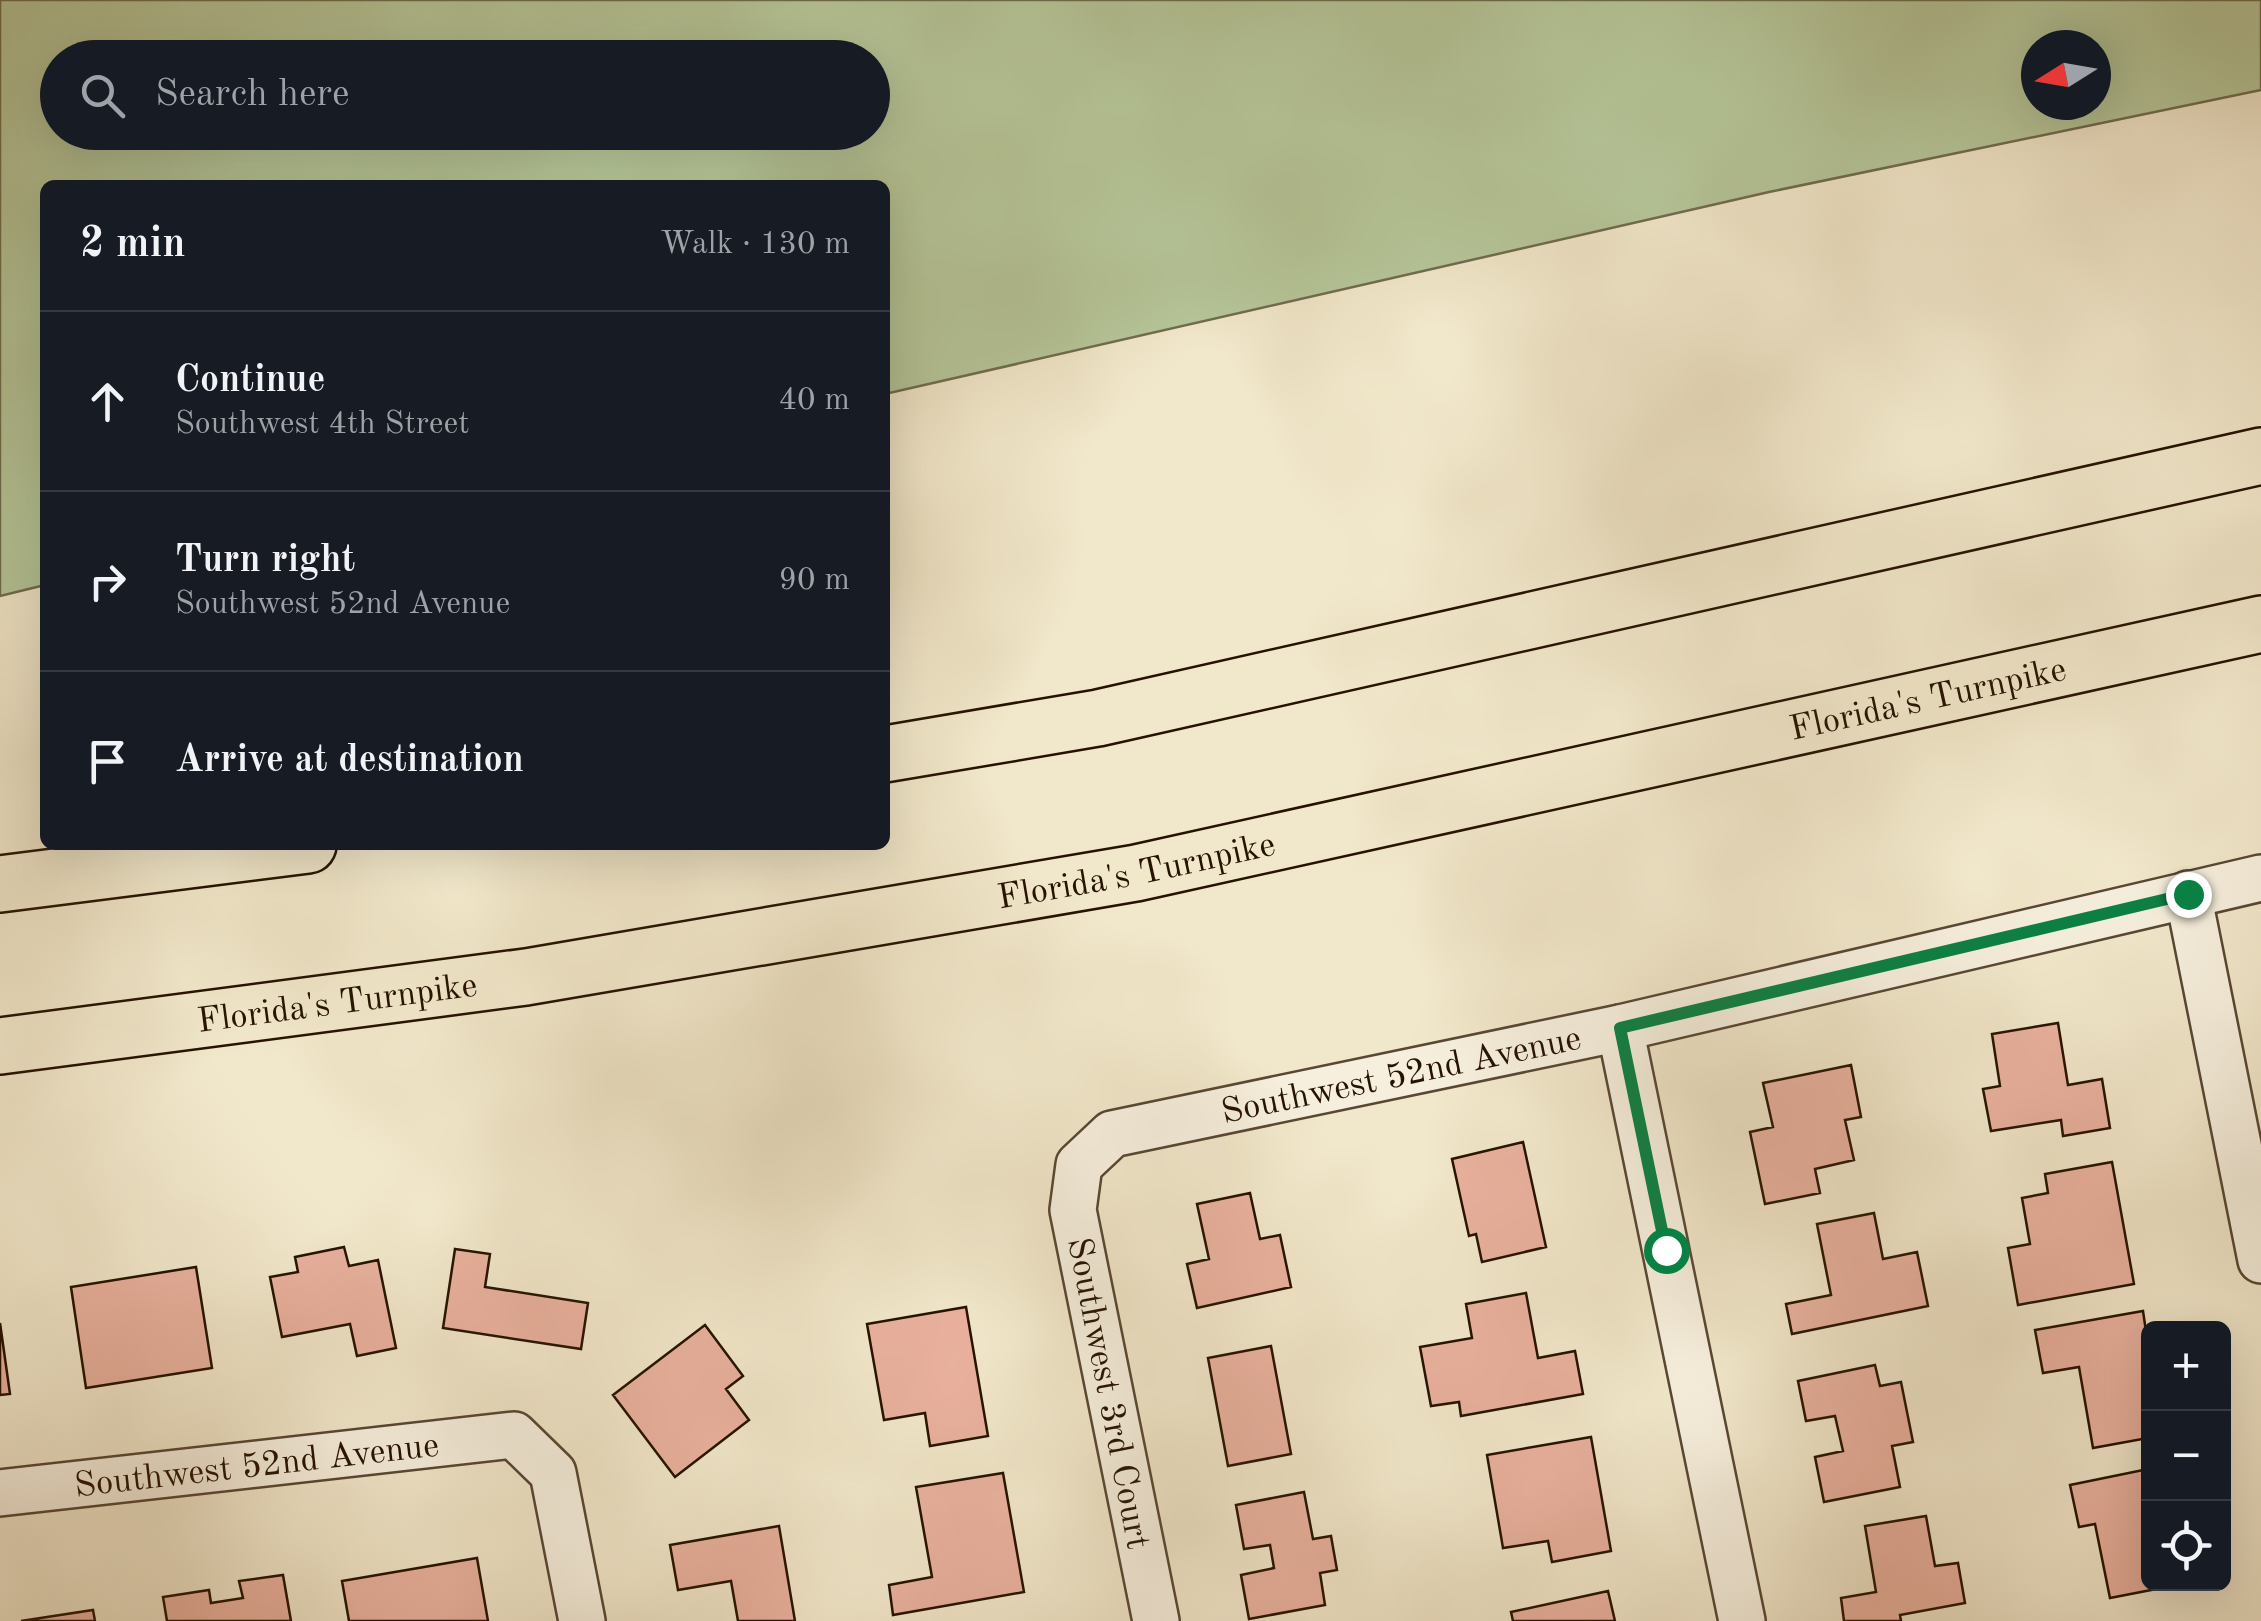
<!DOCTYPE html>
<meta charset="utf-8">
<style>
:root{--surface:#171b24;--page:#20242c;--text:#f1f3f6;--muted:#9ea1a6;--line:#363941}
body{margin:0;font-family:"Old Standard TT",serif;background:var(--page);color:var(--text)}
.controls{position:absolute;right:30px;bottom:30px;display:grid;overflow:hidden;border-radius:15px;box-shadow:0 10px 40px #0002}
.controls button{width:90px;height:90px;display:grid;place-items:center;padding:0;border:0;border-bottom:2px solid var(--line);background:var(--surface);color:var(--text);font:50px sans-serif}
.compass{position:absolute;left:2021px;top:30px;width:90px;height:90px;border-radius:50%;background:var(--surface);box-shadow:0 10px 40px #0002;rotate:259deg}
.stop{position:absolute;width:30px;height:30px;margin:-22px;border:8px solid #0b8043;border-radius:50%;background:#fff}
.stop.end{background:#0b8043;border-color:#fff;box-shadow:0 2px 10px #0008}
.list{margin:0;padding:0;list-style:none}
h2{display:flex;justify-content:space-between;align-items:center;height:130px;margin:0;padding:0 40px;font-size:42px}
h2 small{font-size:32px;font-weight:400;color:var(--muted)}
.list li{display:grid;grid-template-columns:65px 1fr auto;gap:30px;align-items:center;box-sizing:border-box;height:180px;padding:0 40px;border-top:2px solid var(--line)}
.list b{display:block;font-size:38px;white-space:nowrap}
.list p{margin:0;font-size:32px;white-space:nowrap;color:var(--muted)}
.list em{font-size:32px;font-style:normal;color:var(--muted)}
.icon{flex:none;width:55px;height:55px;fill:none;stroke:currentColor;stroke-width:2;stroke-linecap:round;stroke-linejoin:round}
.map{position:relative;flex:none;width:2261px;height:1621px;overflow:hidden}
.search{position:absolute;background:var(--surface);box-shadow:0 10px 40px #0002;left:40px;top:40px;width:850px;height:110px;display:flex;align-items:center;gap:25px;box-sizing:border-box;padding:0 35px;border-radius:55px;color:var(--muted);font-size:38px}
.panel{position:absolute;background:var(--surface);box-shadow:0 10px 40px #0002;left:40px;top:180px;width:850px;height:670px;border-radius:15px}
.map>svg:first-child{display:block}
</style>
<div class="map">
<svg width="2261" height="1621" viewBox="0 0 2261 1621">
<rect width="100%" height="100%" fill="#f1e7ca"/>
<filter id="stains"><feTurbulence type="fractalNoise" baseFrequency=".002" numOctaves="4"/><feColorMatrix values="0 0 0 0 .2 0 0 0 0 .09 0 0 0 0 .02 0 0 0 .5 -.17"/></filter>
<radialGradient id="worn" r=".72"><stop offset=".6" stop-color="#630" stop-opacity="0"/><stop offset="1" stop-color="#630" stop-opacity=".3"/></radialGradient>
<!-- green -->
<path fill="#b6c79a" stroke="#6e6c4e" stroke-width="2.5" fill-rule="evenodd" d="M0,0H2261V90L1769,192L885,394V185H45V585L0,596ZM2036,45H2096V105H2036ZM58,58H872V132H58Z"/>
<!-- building -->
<path fill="#e9b19e" stroke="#261201" stroke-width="2.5" d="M2058,1023L2068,1085L2102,1079L2110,1128L2063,1136L2061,1120L1991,1131L1983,1089L2000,1086L1992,1034Z
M1851,1065L1861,1117L1845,1120L1854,1160L1815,1169L1820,1193L1765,1204L1750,1132L1773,1127L1763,1083Z
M1523,1142L1546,1247L1482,1262L1476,1234L1469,1236L1452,1159Z
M2112,1162L2134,1284L2018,1305L2008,1248L2030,1244L2022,1198L2048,1193L2045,1174Z
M1250,1193L1260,1239L1280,1235L1291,1287L1197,1308L1187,1264L1209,1259L1197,1204Z
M1874,1213L1883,1259L1917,1252L1928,1306L1792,1334L1786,1304L1831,1295L1817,1224Z
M344,1247L349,1266L378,1260L396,1348L357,1356L350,1324L282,1337L270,1277L298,1272L295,1257Z
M455,1249L490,1254L485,1287L588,1303L581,1349L443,1328Z
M196,1267L212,1368L86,1388L71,1287Z
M1526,1293L1538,1358L1575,1351L1583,1394L1461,1416L1459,1402L1431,1406L1420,1347L1472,1338L1466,1304Z
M966,1307L988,1436L930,1446L925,1413L884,1420L867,1324Z
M2143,1311L2148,1345V1438L2093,1448L2079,1367L2043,1373L2035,1330Z
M0,1323L10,1394L0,1395Z
M705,1325L743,1376L726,1389L749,1420L675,1477L613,1395Z
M1271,1346L1291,1454L1228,1466L1208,1358Z
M1875,1365L1880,1386L1901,1382L1913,1442L1892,1446L1900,1487L1824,1502L1815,1457L1843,1451L1835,1416L1806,1421L1798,1381Z
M1591,1437L1611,1551L1552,1562L1548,1541L1503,1548L1487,1455Z
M2148,1469V1584H2182L2110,1598L2095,1524L2079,1527L2070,1485Z
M1003,1473L1024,1592L893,1615L889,1585L932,1577L916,1487Z
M1304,1492L1313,1539L1331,1536L1337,1570L1320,1573L1325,1605L1249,1619L1241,1575L1274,1568L1270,1545L1244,1549L1236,1505Z
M1926,1516L1935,1566L1958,1563L1965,1603L1900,1615L1901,1621H1844L1841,1598L1876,1592L1865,1526Z
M779,1526L795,1621H738L731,1581L678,1590L670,1545Z
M477,1558L488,1621H349L342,1581Z
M283,1575L291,1621H167L163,1597L209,1590L211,1603L243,1598L239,1581Z
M1608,1591L1615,1621H1513L1511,1612Z
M93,1610L95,1621H21Z"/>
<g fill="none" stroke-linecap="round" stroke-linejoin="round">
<!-- street casing -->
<g stroke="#594733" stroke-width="50">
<g id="street">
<path d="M2188,894L2261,1260"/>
<path d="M1620,1028L1742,1621"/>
<path id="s1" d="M0,1493L514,1435L553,1473L582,1621"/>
<path id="s2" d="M1156,1621L1073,1210L1079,1165L1112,1134L1620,1028L2261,878"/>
</g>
</g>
<!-- highway casing -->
<g stroke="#261201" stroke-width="60">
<g id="highway">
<path d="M885,754L1098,718L2261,456"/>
<path d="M0,884L308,845"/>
<path id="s3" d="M0,1046L526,977L1136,873L2261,624"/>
</g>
</g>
<!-- street -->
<use href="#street" stroke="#f6efdd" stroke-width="45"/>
<!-- highway -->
<use href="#highway" stroke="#f1e7ca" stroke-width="55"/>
</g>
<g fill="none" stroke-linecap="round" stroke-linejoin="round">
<!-- route -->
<path stroke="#0b8043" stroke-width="12" d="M1666,1250L1620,1028L2188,894"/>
</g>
<g text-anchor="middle" stroke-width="9" stroke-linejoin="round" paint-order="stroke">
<!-- street labels -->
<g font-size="35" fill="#261201" stroke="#f6efdd">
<text dy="12" stroke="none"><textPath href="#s3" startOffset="1960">Florida's Turnpike</textPath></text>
<text dy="12" stroke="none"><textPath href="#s3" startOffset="1150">Florida's Turnpike</textPath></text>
<text dy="12" stroke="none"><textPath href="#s3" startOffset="340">Florida's Turnpike</textPath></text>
<text dy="12" stroke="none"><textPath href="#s2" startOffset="805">Southwest 52nd Avenue</textPath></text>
<text transform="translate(1110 1393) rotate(79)" y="12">Southwest 3rd Court</text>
<text dy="12" stroke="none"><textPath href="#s1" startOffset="258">Southwest 52nd Avenue</textPath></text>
</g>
</g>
<rect width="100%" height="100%" filter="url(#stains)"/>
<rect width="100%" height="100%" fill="url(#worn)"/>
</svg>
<div class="controls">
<button>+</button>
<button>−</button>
<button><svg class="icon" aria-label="locate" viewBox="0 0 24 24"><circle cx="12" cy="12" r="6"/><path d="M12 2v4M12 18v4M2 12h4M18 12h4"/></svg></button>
</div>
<svg class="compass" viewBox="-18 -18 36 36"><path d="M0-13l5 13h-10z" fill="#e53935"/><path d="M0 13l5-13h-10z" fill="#9ea1a6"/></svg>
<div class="stop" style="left:1666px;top:1250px"></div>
<div class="stop end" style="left:2188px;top:894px"></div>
<div class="search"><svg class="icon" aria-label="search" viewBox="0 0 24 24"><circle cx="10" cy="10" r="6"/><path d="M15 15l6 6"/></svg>Search here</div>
<section class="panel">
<h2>2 min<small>Walk · 130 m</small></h2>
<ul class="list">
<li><svg class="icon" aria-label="ahead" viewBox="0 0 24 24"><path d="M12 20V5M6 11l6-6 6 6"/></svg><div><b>Continue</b><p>Southwest 4th Street</p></div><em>40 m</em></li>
<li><svg class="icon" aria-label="right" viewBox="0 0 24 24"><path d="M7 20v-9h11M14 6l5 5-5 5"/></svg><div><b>Turn right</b><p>Southwest 52nd Avenue</p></div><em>90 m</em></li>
<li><svg class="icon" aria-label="arrive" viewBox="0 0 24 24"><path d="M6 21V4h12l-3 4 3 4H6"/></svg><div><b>Arrive at destination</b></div></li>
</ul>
</section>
</div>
